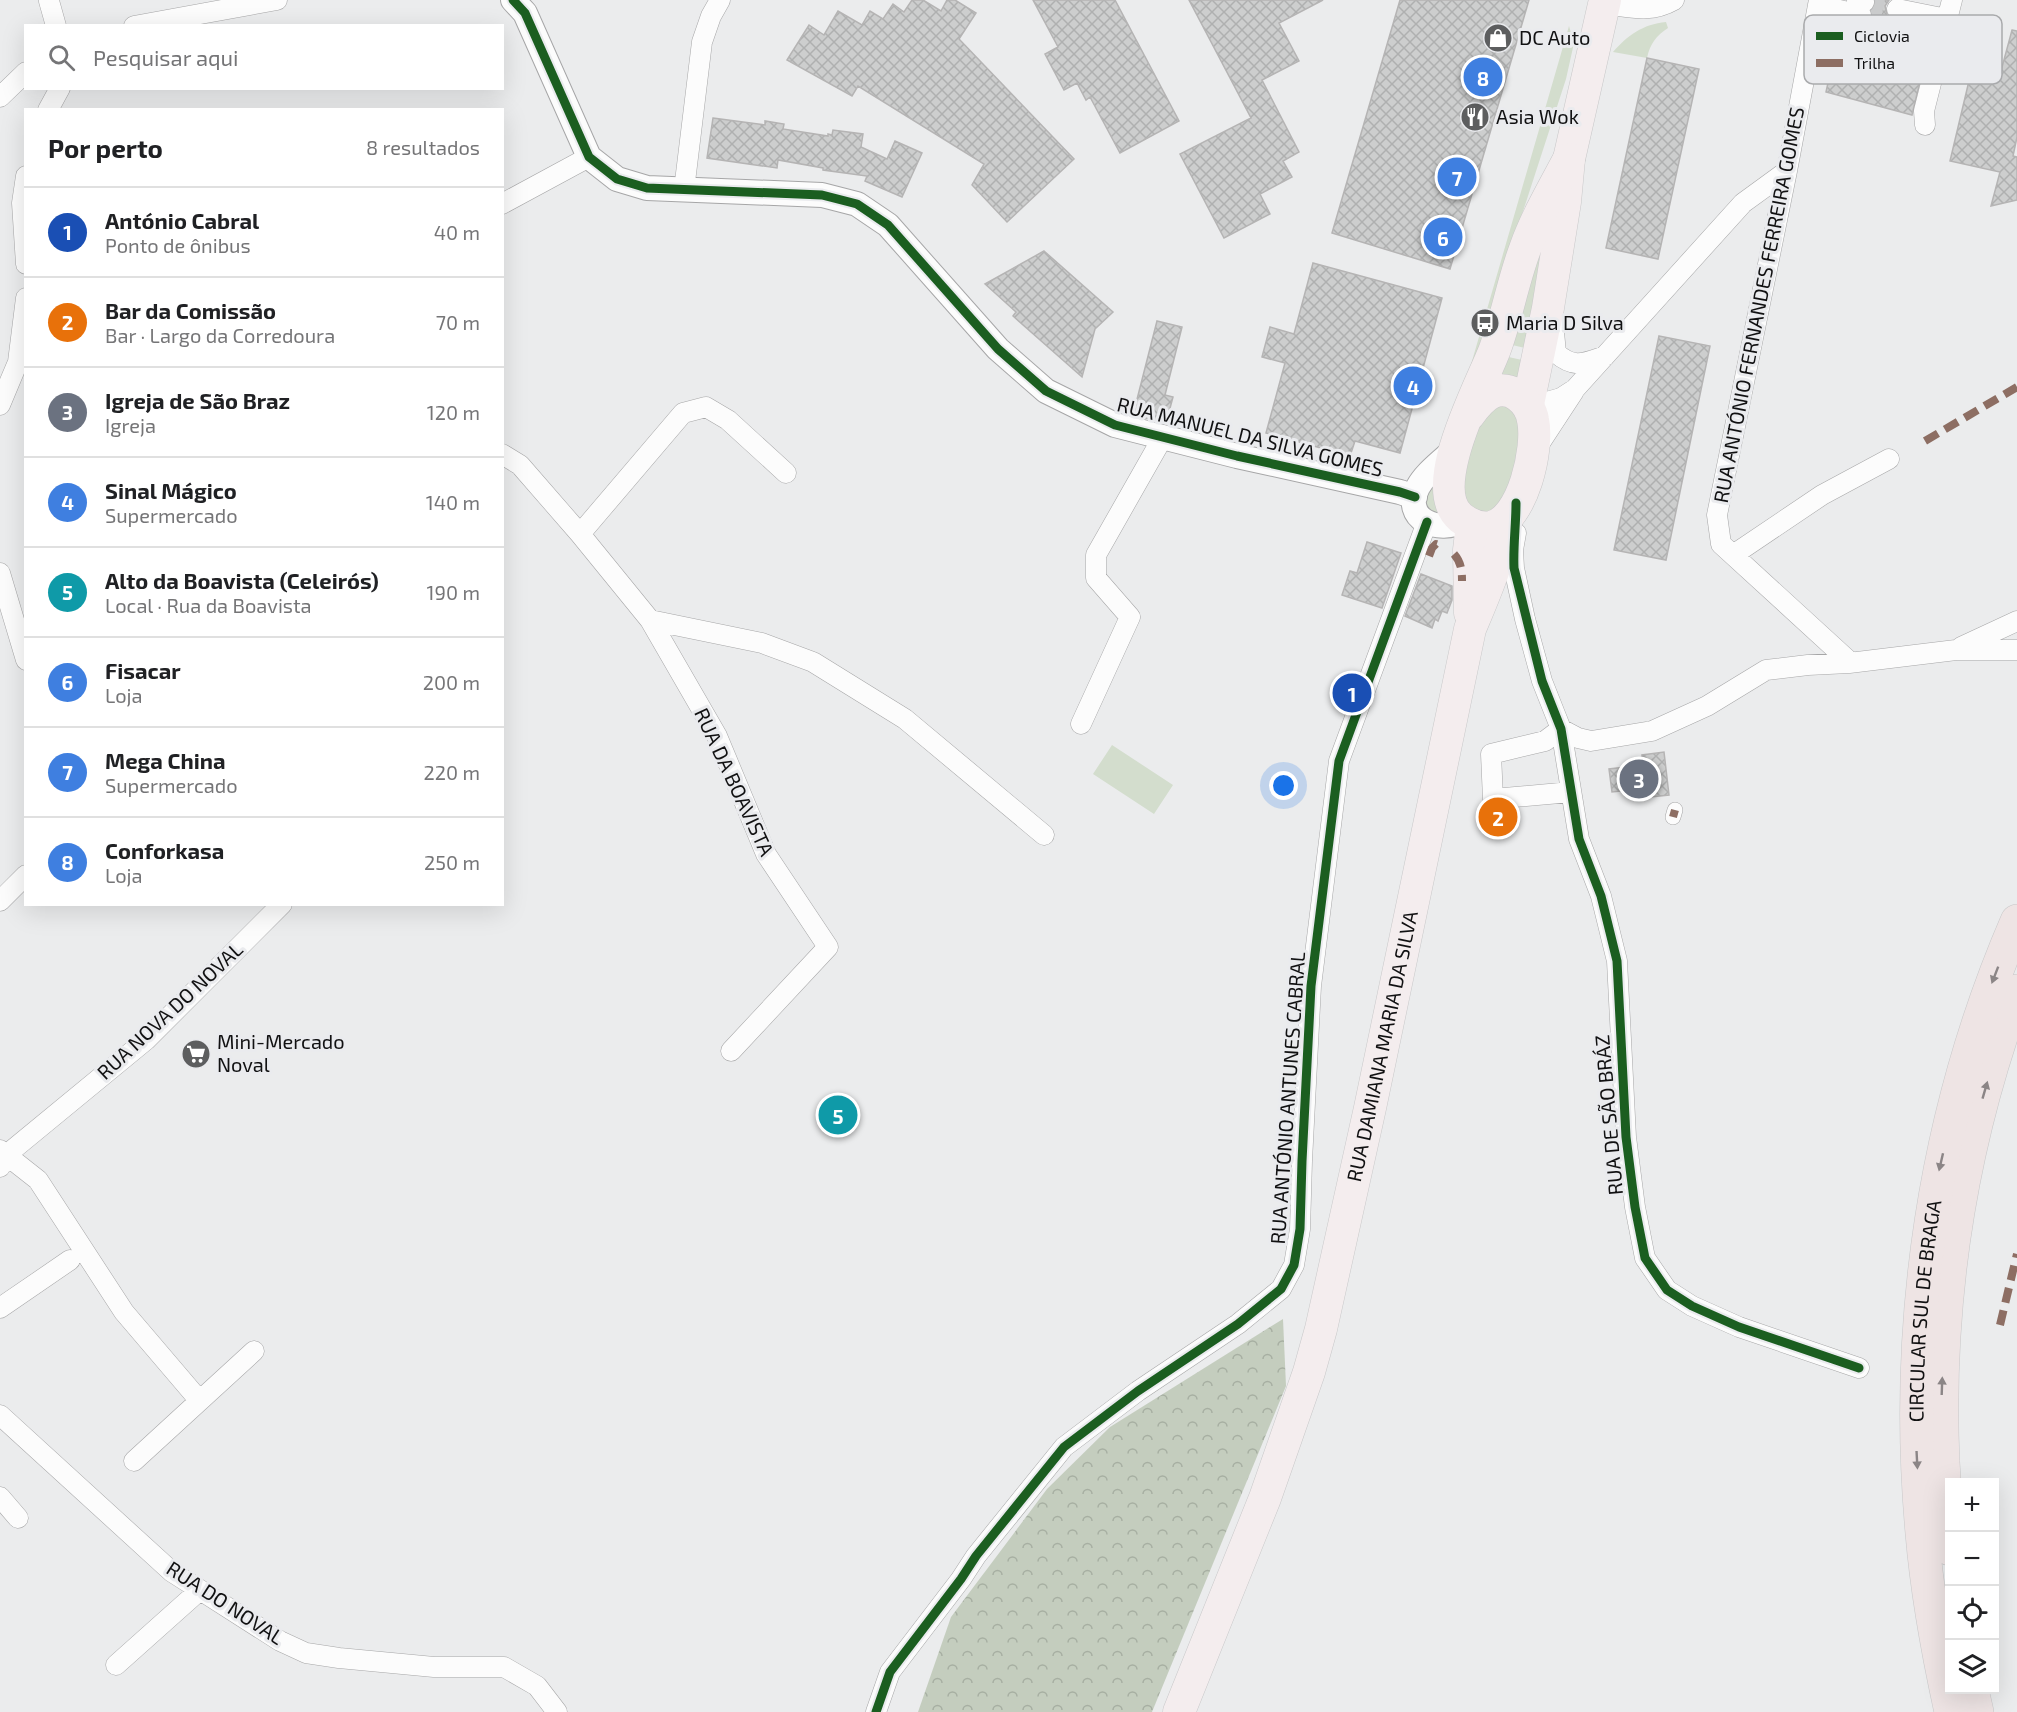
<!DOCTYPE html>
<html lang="pt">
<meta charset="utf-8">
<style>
:root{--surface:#fff;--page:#f2f2f2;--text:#202124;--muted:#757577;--line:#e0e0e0;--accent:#1a73e8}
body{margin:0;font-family:"Exo 2",sans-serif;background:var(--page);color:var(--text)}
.controls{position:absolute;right:18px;bottom:18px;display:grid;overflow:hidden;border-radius:0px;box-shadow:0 6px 24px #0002}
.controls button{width:54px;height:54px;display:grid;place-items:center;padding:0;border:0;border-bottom:2px solid var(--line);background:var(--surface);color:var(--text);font:30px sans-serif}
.you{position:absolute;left:1284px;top:786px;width:21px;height:21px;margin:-15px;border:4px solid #fff;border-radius:50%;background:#1a73e8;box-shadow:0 0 0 9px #1a73e833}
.badge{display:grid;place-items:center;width:39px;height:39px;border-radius:50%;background:var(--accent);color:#fff;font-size:20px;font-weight:700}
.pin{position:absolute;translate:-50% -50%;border:3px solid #fff;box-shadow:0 2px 6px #0006}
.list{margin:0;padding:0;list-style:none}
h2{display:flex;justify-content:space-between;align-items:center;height:78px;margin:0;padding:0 24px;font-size:26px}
h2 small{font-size:20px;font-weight:400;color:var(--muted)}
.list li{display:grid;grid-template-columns:39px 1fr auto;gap:18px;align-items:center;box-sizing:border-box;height:90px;padding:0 24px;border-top:2px solid var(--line)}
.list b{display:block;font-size:22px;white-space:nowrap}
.list p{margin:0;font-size:20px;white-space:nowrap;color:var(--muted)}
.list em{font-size:20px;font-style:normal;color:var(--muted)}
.icon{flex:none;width:33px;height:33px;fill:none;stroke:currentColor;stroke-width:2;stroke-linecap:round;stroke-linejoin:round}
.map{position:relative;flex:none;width:2017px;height:1712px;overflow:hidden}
.search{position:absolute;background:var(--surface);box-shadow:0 6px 24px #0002;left:24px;top:24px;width:480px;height:66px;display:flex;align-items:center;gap:15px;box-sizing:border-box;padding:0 21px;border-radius:0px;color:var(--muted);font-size:22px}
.panel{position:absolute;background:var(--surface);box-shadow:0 6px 24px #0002;left:24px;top:108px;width:480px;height:798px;border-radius:0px}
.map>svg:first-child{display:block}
</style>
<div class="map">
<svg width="2017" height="1712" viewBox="0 0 2017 1712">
<defs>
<pattern id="forest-crowns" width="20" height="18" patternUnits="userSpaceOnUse" patternTransform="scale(1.5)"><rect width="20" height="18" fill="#c4cdbe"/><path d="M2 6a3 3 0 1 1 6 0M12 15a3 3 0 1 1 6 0" fill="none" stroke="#a7afa2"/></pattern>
<pattern id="building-cross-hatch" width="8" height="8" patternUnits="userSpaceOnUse" patternTransform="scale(1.5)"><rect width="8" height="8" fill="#cdcece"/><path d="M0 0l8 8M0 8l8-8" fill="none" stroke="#afb0b0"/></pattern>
</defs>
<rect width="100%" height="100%" fill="#ebeced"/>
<!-- grass -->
<path fill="#d3ddcd" d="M1666,22L1668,28C1656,36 1650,44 1647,58L1613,52C1627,36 1643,24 1666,22Z
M1569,26L1574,43L1566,79L1472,368H1470Z
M1549,216L1525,348L1508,344Z
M1504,356L1522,360L1517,381L1497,377Z
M1512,405L1522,430L1512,484L1495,510L1485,513L1475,511L1467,504L1463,482L1470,443L1490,408Z
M1435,485L1440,514L1427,510C1425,497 1425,493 1435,485Z
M1112,745L1173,785L1154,814L1093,774Z"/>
<!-- forest -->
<path fill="url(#forest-crowns)" d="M1283,1319L1286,1386L1152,1712H918L951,1617L1047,1489L1110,1427Z"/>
<!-- building -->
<path fill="url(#building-cross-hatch)" stroke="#b5b4b4" stroke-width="1.5" d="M912,0H923L941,11L947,0H955L976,13L959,39L1074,159L1007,222L972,185L984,164L858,86L852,96L787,60L809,25L824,35L838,11L862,25L870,11L883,19L893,4L904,12Z
M1033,0H1115L1179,121L1120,153L1090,97L1086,100L1077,83L1064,90L1045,54L1058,47Z
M1189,0H1323L1279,23L1299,61L1262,80L1299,152L1283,161L1292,177L1260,194L1270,214L1224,238L1180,154L1251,118Z
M1400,0H1529L1450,269L1332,233Z
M1876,0H1889L1885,6L1887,14L1883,21L1884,27L1887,32L1929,44L1912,115L1826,92L1841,23L1859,27L1869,24L1872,18V11Z
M2012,30L2017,31V137L2013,156L2017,157V200L1991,206L2000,172L1950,161L1973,64L2001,71Z
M1647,58L1699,69L1658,259L1606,248Z
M713,118L765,125V121L784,124L783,129L828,136V134L832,135L833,130L863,134L861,147L887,159L895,141L922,153L902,197L865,181L867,176L823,170V168L778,160L777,168L707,158Z
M1044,251L1113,312L1095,329L1082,377L1013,316L1016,312L985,284Z
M1313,263L1442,298L1400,453L1355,441L1350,456L1266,433L1285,363L1262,357L1270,327L1294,334Z
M1157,321L1182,327L1165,395L1173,397L1166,423L1133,415Z
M1659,336L1710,346L1666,560L1614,550Z
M1367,542L1401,553L1382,608L1342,595L1350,571L1357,573Z
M1421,574L1452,586V600L1447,613L1442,611L1438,621L1435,619L1432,628L1405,616Z
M1664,752L1669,795L1641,798L1640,789L1612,792L1609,769L1643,765L1642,755Z"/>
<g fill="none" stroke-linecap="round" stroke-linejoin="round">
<!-- minor-tunnel -->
<path stroke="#cacbcc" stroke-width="20" stroke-dasharray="20 10" stroke-linecap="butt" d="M1864,2L1897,9
M1861,15L1895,23"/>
<!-- pedestrian casing -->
<g stroke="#a6a6a7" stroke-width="16">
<path id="pedestrian" d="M1673,817L1675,810"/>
</g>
<!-- minor casing -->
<g stroke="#a6a6a7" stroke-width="21">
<path id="minor" d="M1819,0L1787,171L1717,515L1721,544L1851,663
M1857,0L1864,2
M49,1L56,26
M1604,4C1631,7 1649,14 1674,0
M1818,5L1861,15
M1897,9L1947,19
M1895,23L1943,35
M134,26L277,0
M0,97L26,72
M48,110L60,88
M1925,125L1924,111L1952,0
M26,176L22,203L26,264
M684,190L702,42L711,16L720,0
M502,204L589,157
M1553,322L1556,353C1574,369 1584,363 1605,356
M0,405L18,362L26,298
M1529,407L1561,398L1575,389L1743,203L1787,171
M1536,449L1574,391
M502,454L520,465L580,534L650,620L717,736L766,854L828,947L731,1051
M1516,533L1513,550L1514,568L1525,619L1542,681L1561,729L1579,839L1601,896L1617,961L1626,1137L1635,1207L1645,1258L1667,1290L1692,1306L1739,1327L1859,1368
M580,534L683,413L706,407L728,420L786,473
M1733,555L1822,495L1889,459
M0,573L26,660
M650,620L762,643L813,662L905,719L1044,835
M1961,647L2017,621
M1081,724L1130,617L1096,578V555L1163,437
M1561,729L1578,738L1591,741L1652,731L1707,706L1766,670L1808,665L1849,663L1956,650H2017
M1561,729L1545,741L1491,754L1493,799L1571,792
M0,901L26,875
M0,1150L38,1180L124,1312L199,1400
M0,1167L5,1156L146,1040L282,904
M0,1308L70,1260
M0,1415L172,1572L280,1641L306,1653L339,1658L434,1667H504L537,1686L557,1712
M134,1461L254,1351
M0,1497L18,1518
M116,1665L200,1590
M876,1712L890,1672L961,1579L976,1556L1064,1447L1138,1391L1238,1324L1281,1289L1294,1265L1300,1229L1302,1161L1311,986L1339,761L1427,522"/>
</g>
<!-- tertiary casing -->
<g stroke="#a6a6a7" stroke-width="26">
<path id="tertiary" d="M513,0L525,13L589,157L617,179L647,188L822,195L857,204L888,225L998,349L1046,391L1115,425L1237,456L1400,492L1415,497
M1454,449C1443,461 1426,472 1418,487C1401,519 1439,535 1464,520"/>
</g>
<!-- primary casing -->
<g stroke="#c8c8c9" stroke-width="33">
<g id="primary">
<path d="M1528,404L1548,308L1565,202L1569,159L1605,0"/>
<path d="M1468,416C1474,408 1481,398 1491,393C1511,383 1530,402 1533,420C1539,448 1523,520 1491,527C1479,529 1470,525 1461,518C1424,488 1482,384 1495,349C1507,316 1513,281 1525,249C1536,218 1553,189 1569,159"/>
<path d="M1470,613L1469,550L1472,525"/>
<path id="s1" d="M1179,1712L1265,1498L1309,1372L1321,1329L1370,1108L1470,629C1485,593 1501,557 1507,518"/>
</g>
</g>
<!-- motorway casing -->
<g stroke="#c8c8c9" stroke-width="34">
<g id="motorway">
<path d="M1950,1549C1945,1520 1945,1491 1943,1462C1936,1302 1961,1142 2017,991"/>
<path d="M1972,1690L1977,1712"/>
<path id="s2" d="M1951,1712C1938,1653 1927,1593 1922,1533C1903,1324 1934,1113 2017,921"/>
</g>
</g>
<!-- pedestrian -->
<use href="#pedestrian" stroke="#fcfcfc" stroke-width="15"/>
<!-- minor -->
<use href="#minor" stroke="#fcfcfc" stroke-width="20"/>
<!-- tertiary -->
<use href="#tertiary" stroke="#fcfcfc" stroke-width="24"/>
<!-- primary -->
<use href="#primary" stroke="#f4edee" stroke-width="32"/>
<!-- motorway -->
<use href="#motorway" stroke="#eee4e4" stroke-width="33"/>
<!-- quiet -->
<path stroke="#8d6e63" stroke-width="8" stroke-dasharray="15 8" stroke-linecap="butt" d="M1925,441L2017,387
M1454,554C1461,562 1462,570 1462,581
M1429,556L1432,548L1436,544L1442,546
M1673,817L1675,810
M2000,1325L2017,1254"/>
<!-- cycleway casing -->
<g stroke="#eaebee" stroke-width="13">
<path id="cycleway" d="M513,0L525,13L589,157L617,179L647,188L822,195L857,204L888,225L998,349L1046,391L1115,425L1237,456L1400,492L1415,497
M1516,503C1516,525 1513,546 1514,568L1542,681L1561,729L1579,839L1601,896L1617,961L1626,1137L1635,1207L1645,1258L1667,1290L1692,1306L1739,1327L1859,1368
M876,1712L890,1672L961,1579L976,1556L1064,1447L1138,1391L1238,1324L1281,1289L1294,1265L1300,1229L1302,1161L1311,986L1339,761L1427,522"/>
</g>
<!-- cycleway -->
<use href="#cycleway" stroke="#1b5e20" stroke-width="9"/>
</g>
<!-- one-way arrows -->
<defs><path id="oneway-solid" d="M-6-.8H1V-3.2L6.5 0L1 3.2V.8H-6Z" transform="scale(1.5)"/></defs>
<g fill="#8b8586">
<use href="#oneway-solid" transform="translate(1995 975) rotate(111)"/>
<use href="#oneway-solid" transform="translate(1985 1090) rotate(-74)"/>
<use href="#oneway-solid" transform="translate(1941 1162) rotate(103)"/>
<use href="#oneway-solid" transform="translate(1942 1386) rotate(-88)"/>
<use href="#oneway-solid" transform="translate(1917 1460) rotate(87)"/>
</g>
<!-- icons -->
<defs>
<g id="shop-disc" transform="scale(1.5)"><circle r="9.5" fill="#5d5e5f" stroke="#eaebee"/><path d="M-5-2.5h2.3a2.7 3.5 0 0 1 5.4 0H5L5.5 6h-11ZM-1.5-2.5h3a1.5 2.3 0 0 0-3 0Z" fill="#fff"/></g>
<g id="restaurant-disc" transform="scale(1.5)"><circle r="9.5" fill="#5d5e5f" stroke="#eaebee"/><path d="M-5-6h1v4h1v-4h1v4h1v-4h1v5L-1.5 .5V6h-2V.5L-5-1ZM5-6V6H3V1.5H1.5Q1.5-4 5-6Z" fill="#fff"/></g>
<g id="bus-disc" transform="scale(1.5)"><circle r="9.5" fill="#5d5e5f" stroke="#eaebee"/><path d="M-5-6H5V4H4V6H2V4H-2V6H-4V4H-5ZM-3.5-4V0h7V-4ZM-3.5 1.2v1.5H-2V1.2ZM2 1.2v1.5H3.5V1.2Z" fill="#fff"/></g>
<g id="supermarket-disc" transform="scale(1.5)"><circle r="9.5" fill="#5d5e5f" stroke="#eaebee"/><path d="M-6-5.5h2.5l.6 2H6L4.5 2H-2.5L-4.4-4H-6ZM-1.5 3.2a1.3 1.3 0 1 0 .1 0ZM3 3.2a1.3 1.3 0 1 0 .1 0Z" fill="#fff"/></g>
</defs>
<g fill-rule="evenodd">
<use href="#shop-disc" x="1498" y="38"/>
<use href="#restaurant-disc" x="1475" y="117"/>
<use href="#bus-disc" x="1485" y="323"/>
<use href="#supermarket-disc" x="196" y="1054"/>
</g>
<g text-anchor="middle" stroke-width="6" stroke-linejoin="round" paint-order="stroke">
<!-- poi labels -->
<g font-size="20" fill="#111112" stroke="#eaebee" text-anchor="start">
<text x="1519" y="45">DC Auto</text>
<text x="1496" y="124">Asia Wok</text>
<text x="1506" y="330">Maria D Silva</text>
<text x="217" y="1049">Mini-Mercado<tspan x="217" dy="23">Noval</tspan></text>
</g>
<!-- street labels -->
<g font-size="20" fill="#111112" stroke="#eaebee">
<text transform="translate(1759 305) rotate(-79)" y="7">RUA ANTÓNIO FERNANDES FERREIRA GOMES</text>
<text transform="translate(1250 437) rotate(14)" y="7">RUA MANUEL DA SILVA GOMES</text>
<text transform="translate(734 782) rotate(65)" y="7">RUA DA BOAVISTA</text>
<text transform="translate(170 1011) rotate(-43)" y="7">RUA NOVA DO NOVAL</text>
<text dy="7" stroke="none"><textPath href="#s1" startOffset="698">RUA DAMIANA MARIA DA SILVA</textPath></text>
<text transform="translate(1288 1098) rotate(-86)" y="7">RUA ANTÓNIO ANTUNES CABRAL</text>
<text transform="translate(1609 1115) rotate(-95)" y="7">RUA DE SÃO BRÁZ</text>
<text dy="7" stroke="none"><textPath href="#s2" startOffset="404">CIRCULAR SUL DE BRAGA</textPath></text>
<text transform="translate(225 1603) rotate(33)" y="7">RUA DO NOVAL</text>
</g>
</g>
<!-- legend -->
<rect x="1804" y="15" width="198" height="69" rx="9" fill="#eaebee" stroke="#a9aaac" stroke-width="1.5"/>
<rect x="1816" y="32" width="27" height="8" fill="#1b5e20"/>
<rect x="1816" y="59" width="27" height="8" fill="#8d6e63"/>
<g font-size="16" fill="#111112">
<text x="1854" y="42">Ciclovia</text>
<text x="1854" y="69">Trilha</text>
</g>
</svg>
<div class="controls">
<button>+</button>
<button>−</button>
<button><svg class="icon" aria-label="locate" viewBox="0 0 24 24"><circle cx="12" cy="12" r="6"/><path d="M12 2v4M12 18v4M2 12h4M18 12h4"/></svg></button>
<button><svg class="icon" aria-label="layers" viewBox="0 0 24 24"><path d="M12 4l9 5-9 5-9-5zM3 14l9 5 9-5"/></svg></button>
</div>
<div class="you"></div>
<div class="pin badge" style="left:1352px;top:693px;background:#1a4fb4">1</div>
<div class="pin badge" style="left:1498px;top:817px;background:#e8710a">2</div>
<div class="pin badge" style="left:1639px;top:779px;background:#6b7280">3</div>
<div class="pin badge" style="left:1413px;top:386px;background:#3f7fe0">4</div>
<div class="pin badge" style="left:838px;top:1115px;background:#0f9aa8">5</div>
<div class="pin badge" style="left:1443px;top:237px;background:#3f7fe0">6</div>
<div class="pin badge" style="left:1457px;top:177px;background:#3f7fe0">7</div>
<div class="pin badge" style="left:1483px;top:77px;background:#3f7fe0">8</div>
<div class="search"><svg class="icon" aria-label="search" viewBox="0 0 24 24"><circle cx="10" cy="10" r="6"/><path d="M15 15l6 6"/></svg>Pesquisar aqui</div>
<section class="panel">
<h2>Por perto<small>8 resultados</small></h2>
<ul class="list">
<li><span class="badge" style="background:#1a4fb4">1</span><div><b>António Cabral</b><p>Ponto de ônibus</p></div><em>40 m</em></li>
<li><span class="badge" style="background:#e8710a">2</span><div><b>Bar da Comissão</b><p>Bar · Largo da Corredoura</p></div><em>70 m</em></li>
<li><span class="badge" style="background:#6b7280">3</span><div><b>Igreja de São Braz</b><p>Igreja</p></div><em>120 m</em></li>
<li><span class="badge" style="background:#3f7fe0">4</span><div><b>Sinal Mágico</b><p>Supermercado</p></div><em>140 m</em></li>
<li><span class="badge" style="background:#0f9aa8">5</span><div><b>Alto da Boavista (Celeirós)</b><p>Local · Rua da Boavista</p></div><em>190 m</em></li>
<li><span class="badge" style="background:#3f7fe0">6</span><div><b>Fisacar</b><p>Loja</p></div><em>200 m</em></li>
<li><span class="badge" style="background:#3f7fe0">7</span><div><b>Mega China</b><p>Supermercado</p></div><em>220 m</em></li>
<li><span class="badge" style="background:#3f7fe0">8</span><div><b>Conforkasa</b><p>Loja</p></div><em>250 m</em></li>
</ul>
</section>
</div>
